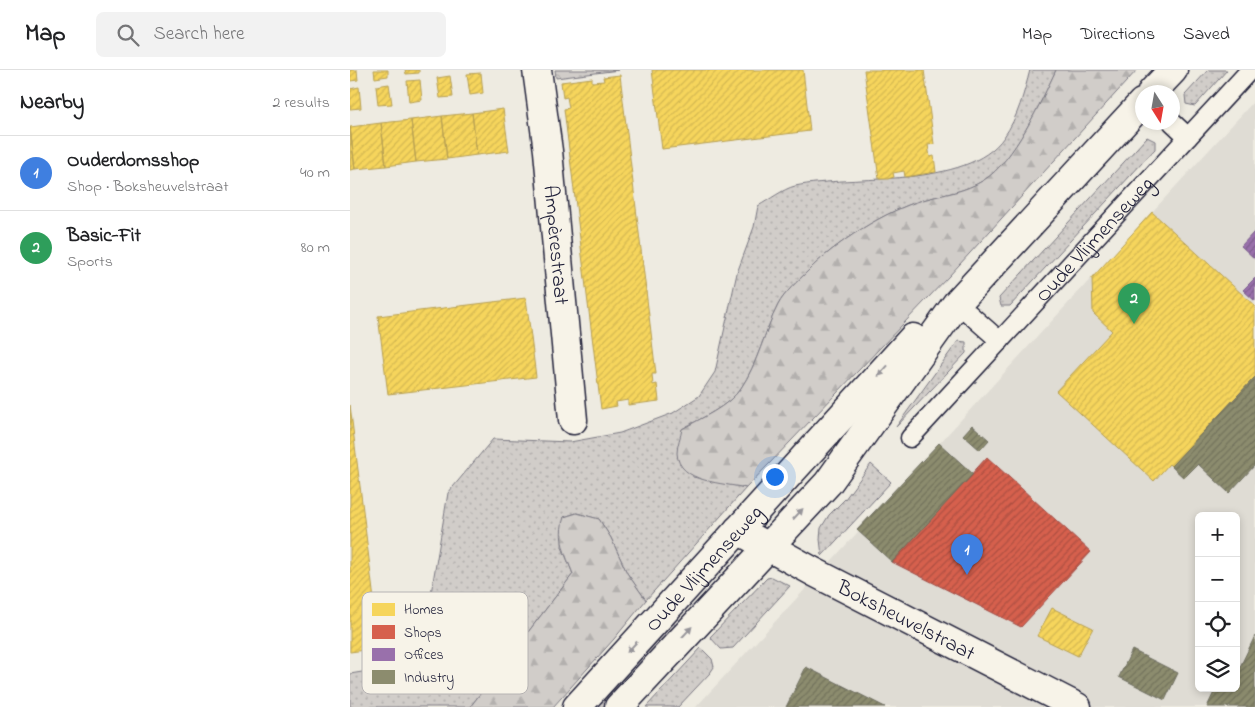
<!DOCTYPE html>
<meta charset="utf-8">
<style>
:root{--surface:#fff;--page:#f2f2f2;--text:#202124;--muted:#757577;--line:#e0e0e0;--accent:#1f6fb2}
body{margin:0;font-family:"Indie Flower",sans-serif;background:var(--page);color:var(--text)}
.controls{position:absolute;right:15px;bottom:15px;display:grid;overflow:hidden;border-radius:8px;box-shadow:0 2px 8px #0003}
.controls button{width:45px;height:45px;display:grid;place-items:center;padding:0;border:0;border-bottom:1px solid var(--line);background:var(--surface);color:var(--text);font:25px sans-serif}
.compass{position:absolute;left:785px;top:15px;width:45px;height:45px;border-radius:50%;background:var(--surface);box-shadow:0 2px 8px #0003;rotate:169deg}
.you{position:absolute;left:424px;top:406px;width:18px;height:18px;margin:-12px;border:4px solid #fff;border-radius:50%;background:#1a73e8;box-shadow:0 0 0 8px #1a73e833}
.badge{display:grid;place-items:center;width:32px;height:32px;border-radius:50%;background:var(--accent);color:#fff;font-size:16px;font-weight:700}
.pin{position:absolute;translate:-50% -41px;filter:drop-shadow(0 1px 2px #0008)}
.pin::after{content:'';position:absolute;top:26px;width:18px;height:15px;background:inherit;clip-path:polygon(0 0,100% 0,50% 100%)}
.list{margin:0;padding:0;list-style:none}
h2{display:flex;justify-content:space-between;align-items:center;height:65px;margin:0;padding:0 20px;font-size:21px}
h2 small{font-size:16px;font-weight:400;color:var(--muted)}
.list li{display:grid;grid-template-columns:32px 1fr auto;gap:15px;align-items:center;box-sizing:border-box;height:75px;padding:0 20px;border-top:1px solid var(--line)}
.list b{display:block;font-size:19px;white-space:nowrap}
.list p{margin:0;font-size:16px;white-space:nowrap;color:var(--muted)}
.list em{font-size:16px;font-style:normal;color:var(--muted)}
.icon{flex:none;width:28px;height:28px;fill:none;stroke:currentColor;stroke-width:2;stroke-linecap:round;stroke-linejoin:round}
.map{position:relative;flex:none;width:905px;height:637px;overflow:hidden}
header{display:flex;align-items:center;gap:30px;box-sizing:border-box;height:70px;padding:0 25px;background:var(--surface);border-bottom:1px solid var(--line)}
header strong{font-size:24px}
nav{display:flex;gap:28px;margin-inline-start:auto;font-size:18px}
.search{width:350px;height:45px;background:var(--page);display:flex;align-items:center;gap:12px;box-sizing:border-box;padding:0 18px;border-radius:8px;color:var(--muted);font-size:19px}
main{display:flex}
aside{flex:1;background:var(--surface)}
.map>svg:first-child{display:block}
</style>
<header>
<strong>Map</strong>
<div class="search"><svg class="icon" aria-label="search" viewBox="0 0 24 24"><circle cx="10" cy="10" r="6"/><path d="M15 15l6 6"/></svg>Search here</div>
<nav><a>Map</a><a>Directions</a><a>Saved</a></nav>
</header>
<main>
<aside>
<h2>Nearby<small>2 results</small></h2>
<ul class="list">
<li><span class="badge" style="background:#3f7fe0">1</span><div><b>Ouderdomsshop</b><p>Shop · Boksheuvelstraat</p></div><em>40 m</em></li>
<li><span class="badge" style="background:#2e9e5b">2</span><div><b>Basic-Fit</b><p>Sports</p></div><em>80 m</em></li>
</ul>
</aside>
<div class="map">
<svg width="905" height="637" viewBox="0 0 905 637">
<defs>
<pattern id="grass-dots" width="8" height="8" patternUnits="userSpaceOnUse" patternTransform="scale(1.25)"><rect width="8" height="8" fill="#d1cdc9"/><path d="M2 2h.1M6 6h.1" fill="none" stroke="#b3b0ae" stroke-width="1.8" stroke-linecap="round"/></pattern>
<pattern id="forest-firs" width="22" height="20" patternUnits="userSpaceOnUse" patternTransform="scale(1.25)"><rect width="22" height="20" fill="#d1cdc9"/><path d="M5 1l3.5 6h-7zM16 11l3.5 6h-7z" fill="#b3b0ae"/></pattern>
<pattern id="park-crowns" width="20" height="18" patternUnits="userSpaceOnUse" patternTransform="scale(1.25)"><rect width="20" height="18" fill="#d1cdc9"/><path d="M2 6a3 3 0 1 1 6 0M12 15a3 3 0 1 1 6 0" fill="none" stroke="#b3b0ae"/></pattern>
<pattern id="homes-hatch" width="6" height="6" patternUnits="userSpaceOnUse" patternTransform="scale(1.25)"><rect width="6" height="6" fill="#f6d55c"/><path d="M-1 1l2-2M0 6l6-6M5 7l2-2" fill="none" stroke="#d3b751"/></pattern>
<pattern id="shops-hatch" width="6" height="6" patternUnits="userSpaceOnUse" patternTransform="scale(1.25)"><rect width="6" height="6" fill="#d6604d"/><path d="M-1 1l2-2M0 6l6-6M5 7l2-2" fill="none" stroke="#ad4f41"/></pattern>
<pattern id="offices-hatch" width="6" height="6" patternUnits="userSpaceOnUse" patternTransform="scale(1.25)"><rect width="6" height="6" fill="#9970ab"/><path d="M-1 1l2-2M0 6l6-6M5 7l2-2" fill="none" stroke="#7c5c8c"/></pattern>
<pattern id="industry-hatch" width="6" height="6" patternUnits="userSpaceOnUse" patternTransform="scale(1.25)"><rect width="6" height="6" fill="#8c8c6e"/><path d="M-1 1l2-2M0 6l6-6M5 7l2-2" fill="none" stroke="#72725c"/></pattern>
</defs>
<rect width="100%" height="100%" fill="#eeebe1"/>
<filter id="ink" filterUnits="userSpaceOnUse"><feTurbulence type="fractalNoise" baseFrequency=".02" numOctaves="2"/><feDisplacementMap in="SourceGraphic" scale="10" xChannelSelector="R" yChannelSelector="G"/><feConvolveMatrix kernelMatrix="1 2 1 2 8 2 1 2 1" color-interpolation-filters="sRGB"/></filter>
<g filter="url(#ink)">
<!-- built -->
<path fill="#dfdcd4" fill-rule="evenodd" d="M905,30V637H346L484,488ZM849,446H886V618H849Z"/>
<!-- grass -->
<path fill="url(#grass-dots)" stroke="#7a7882" d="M680,0H706C691,32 664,91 634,110C615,122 594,124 573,130C535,141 485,173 458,201C448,211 434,223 428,235C414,262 408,293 391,318C378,337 351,348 332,359L343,407L396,418L296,530L277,503L261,468L249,449L226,443L214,447L212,477L223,504L120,637H0V604L36,598L66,577L77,547L98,423L143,369L220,372L270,363L323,343L349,326L365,302L387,203L404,157L408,136C419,130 433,119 445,116C503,104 617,120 654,67C668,47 674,23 680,0Z
M858,0H877L845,36L836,34L835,25Z
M797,67L805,71V79L660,236H651L649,228Z
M608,271L616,272V283L546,357Z
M521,394L541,412L472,486L470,469L471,458L479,445L495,429Z
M422,507L440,516L383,578L371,579L360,567L417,508Z
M319,548L328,558L255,637H236Z
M351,578L362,589L364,597L360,603L328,637H296Z"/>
<!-- forest -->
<path fill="url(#forest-firs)" stroke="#7a7882" d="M706,0H787L599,206L396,418C375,413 328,413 327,383C327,375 331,366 332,359C351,348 378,337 391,318C408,293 414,262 428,235C434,223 448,211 458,201C485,173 535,141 573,130C594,124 615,122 634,110C664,91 691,32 706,0Z
M227,443L249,449L261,468L277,503L296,530L264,569L203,637H120L223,504C215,483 207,469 214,447Z"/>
<!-- park -->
<path fill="url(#park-crowns)" stroke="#7a7882" d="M205,0H269L206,8Z"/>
<!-- homes -->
<path fill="url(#homes-hatch)" stroke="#b69f52" d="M0,0H7L8,10L0,11Z
M24,0H38V6L25,8Z
M55,0H69V3L56,4Z
M302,0H453L460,61L312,79Z
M514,0H574L584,74L578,75L580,87L584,86L586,102L555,107L554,101L543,103L544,107L538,109H529Z
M131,3L133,23L120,25L117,4Z
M270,5L306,304H302L303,315L307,314L309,331L278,335V330L266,332L267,336L251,339L214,39L219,38L217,27L213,28L211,12L242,8V12L254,11L253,7Z
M100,6L103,27L90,28L87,8Z
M70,10L72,30L59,32L57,11Z
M39,14L42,34L28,35L26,16Z
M9,17L11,38L0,39V19Z
M153,39L159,81L127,85L122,43Z
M122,43L127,85L97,89L92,46Z
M92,46L97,89L66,92L61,50Z
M61,50L66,92L36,96L31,53Z
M31,53L36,96L5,99L0,57Z
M0,57L5,99L0,100Z
M802,142L905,236V307L827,390L821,396L819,394L804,411L706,321L762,261L743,243L742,208Z
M176,228L186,307L38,324L28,246Z
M0,335L26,546V549H32L35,568H29L30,578L0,582Z
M702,538L743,558L728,586L687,566Z"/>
<!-- shops -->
<path fill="url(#shops-hatch)" stroke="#a04d48" d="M637,387L741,482L671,557L542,492Z"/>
<!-- offices -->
<path fill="url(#offices-hatch)" stroke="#755989" d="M905,161V189L891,176Z
M905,208V231L893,220Z"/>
<!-- industry -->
<path fill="url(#industry-hatch)" stroke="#6c6c5f" d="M905,307V395L879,423L848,394L834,408L821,396Z
M622,355L639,370L630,380L613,365Z
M589,373L623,404L542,492L507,460Z
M905,566V637H857L866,618L880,620L886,618L887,603Z
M782,580L828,603L815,630L769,607Z
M456,597L535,637H436Z"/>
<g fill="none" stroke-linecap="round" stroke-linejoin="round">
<!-- service casing -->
<g stroke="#22223b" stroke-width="21">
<g id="service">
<path d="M822,52L838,67"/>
<path d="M607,233L650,271"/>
<path id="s1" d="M560,368L900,0"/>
</g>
</g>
<!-- minor casing -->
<g stroke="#22223b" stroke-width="31">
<g id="minor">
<path id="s2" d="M187,0L198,81L223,350"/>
<path id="s3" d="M388,460L464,502L727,637"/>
</g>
</g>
<!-- tertiary casing -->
<g stroke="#22223b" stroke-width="31">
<g id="tertiary">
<path d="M802,22L823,0"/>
<path id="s4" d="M227,637L563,268"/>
<path d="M269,637L478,413L607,233L792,33"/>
</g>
</g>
<!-- service -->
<use href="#service" stroke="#f7f3e8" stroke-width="18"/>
<!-- minor -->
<use href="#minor" stroke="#f7f3e8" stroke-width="28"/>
<!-- tertiary -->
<use href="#tertiary" stroke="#f7f3e8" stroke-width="28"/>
</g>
<!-- one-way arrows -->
<defs><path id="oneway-solid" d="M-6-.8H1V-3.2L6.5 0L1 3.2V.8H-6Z" transform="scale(1.25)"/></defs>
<g fill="#97959a">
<use href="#oneway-solid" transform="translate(533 301) rotate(132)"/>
<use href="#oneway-solid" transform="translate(448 444) rotate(-47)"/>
<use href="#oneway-solid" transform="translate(337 562) rotate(-47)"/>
<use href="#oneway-solid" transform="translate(282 577) rotate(133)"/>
</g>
</g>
<g text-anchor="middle" stroke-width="5" stroke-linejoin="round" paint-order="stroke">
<!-- street labels -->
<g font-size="21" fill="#22223b" stroke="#f7f3e8">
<text dy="7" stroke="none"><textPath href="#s1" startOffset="271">Oude Vlijmenseweg</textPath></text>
<text dy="7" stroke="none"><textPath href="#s2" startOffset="176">Ampèrestraat</textPath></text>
<text dy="7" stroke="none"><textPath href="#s4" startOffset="188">Oude Vlijmenseweg</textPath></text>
<text dy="7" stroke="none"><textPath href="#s3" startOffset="191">Boksheuvelstraat</textPath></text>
</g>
</g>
<!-- legend -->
<rect x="12" y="522" width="166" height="102" rx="8" fill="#f7f3e8" stroke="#b7b4b4" stroke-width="1"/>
<rect x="22" y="533" width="23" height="13" fill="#f6d55c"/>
<rect x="22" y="555" width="23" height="14" fill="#d6604d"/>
<rect x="22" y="578" width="23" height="13" fill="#9970ab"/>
<rect x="22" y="600" width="23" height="14" fill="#8c8c6e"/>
<g font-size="14" fill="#22223b">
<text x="54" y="544">Homes</text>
<text x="54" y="567">Shops</text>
<text x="54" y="589">Offices</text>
<text x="54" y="612">Industry</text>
</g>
</svg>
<div class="controls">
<button>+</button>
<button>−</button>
<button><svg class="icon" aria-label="locate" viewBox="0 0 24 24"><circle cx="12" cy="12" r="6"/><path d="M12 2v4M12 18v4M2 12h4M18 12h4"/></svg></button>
<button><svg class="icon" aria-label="layers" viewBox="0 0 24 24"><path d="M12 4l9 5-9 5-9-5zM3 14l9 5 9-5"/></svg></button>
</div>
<svg class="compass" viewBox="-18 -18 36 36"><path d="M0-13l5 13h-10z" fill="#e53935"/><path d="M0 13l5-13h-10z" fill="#757577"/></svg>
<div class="you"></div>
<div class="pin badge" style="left:617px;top:505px;background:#3f7fe0">1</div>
<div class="pin badge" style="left:784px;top:254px;background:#2e9e5b">2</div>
</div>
</main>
